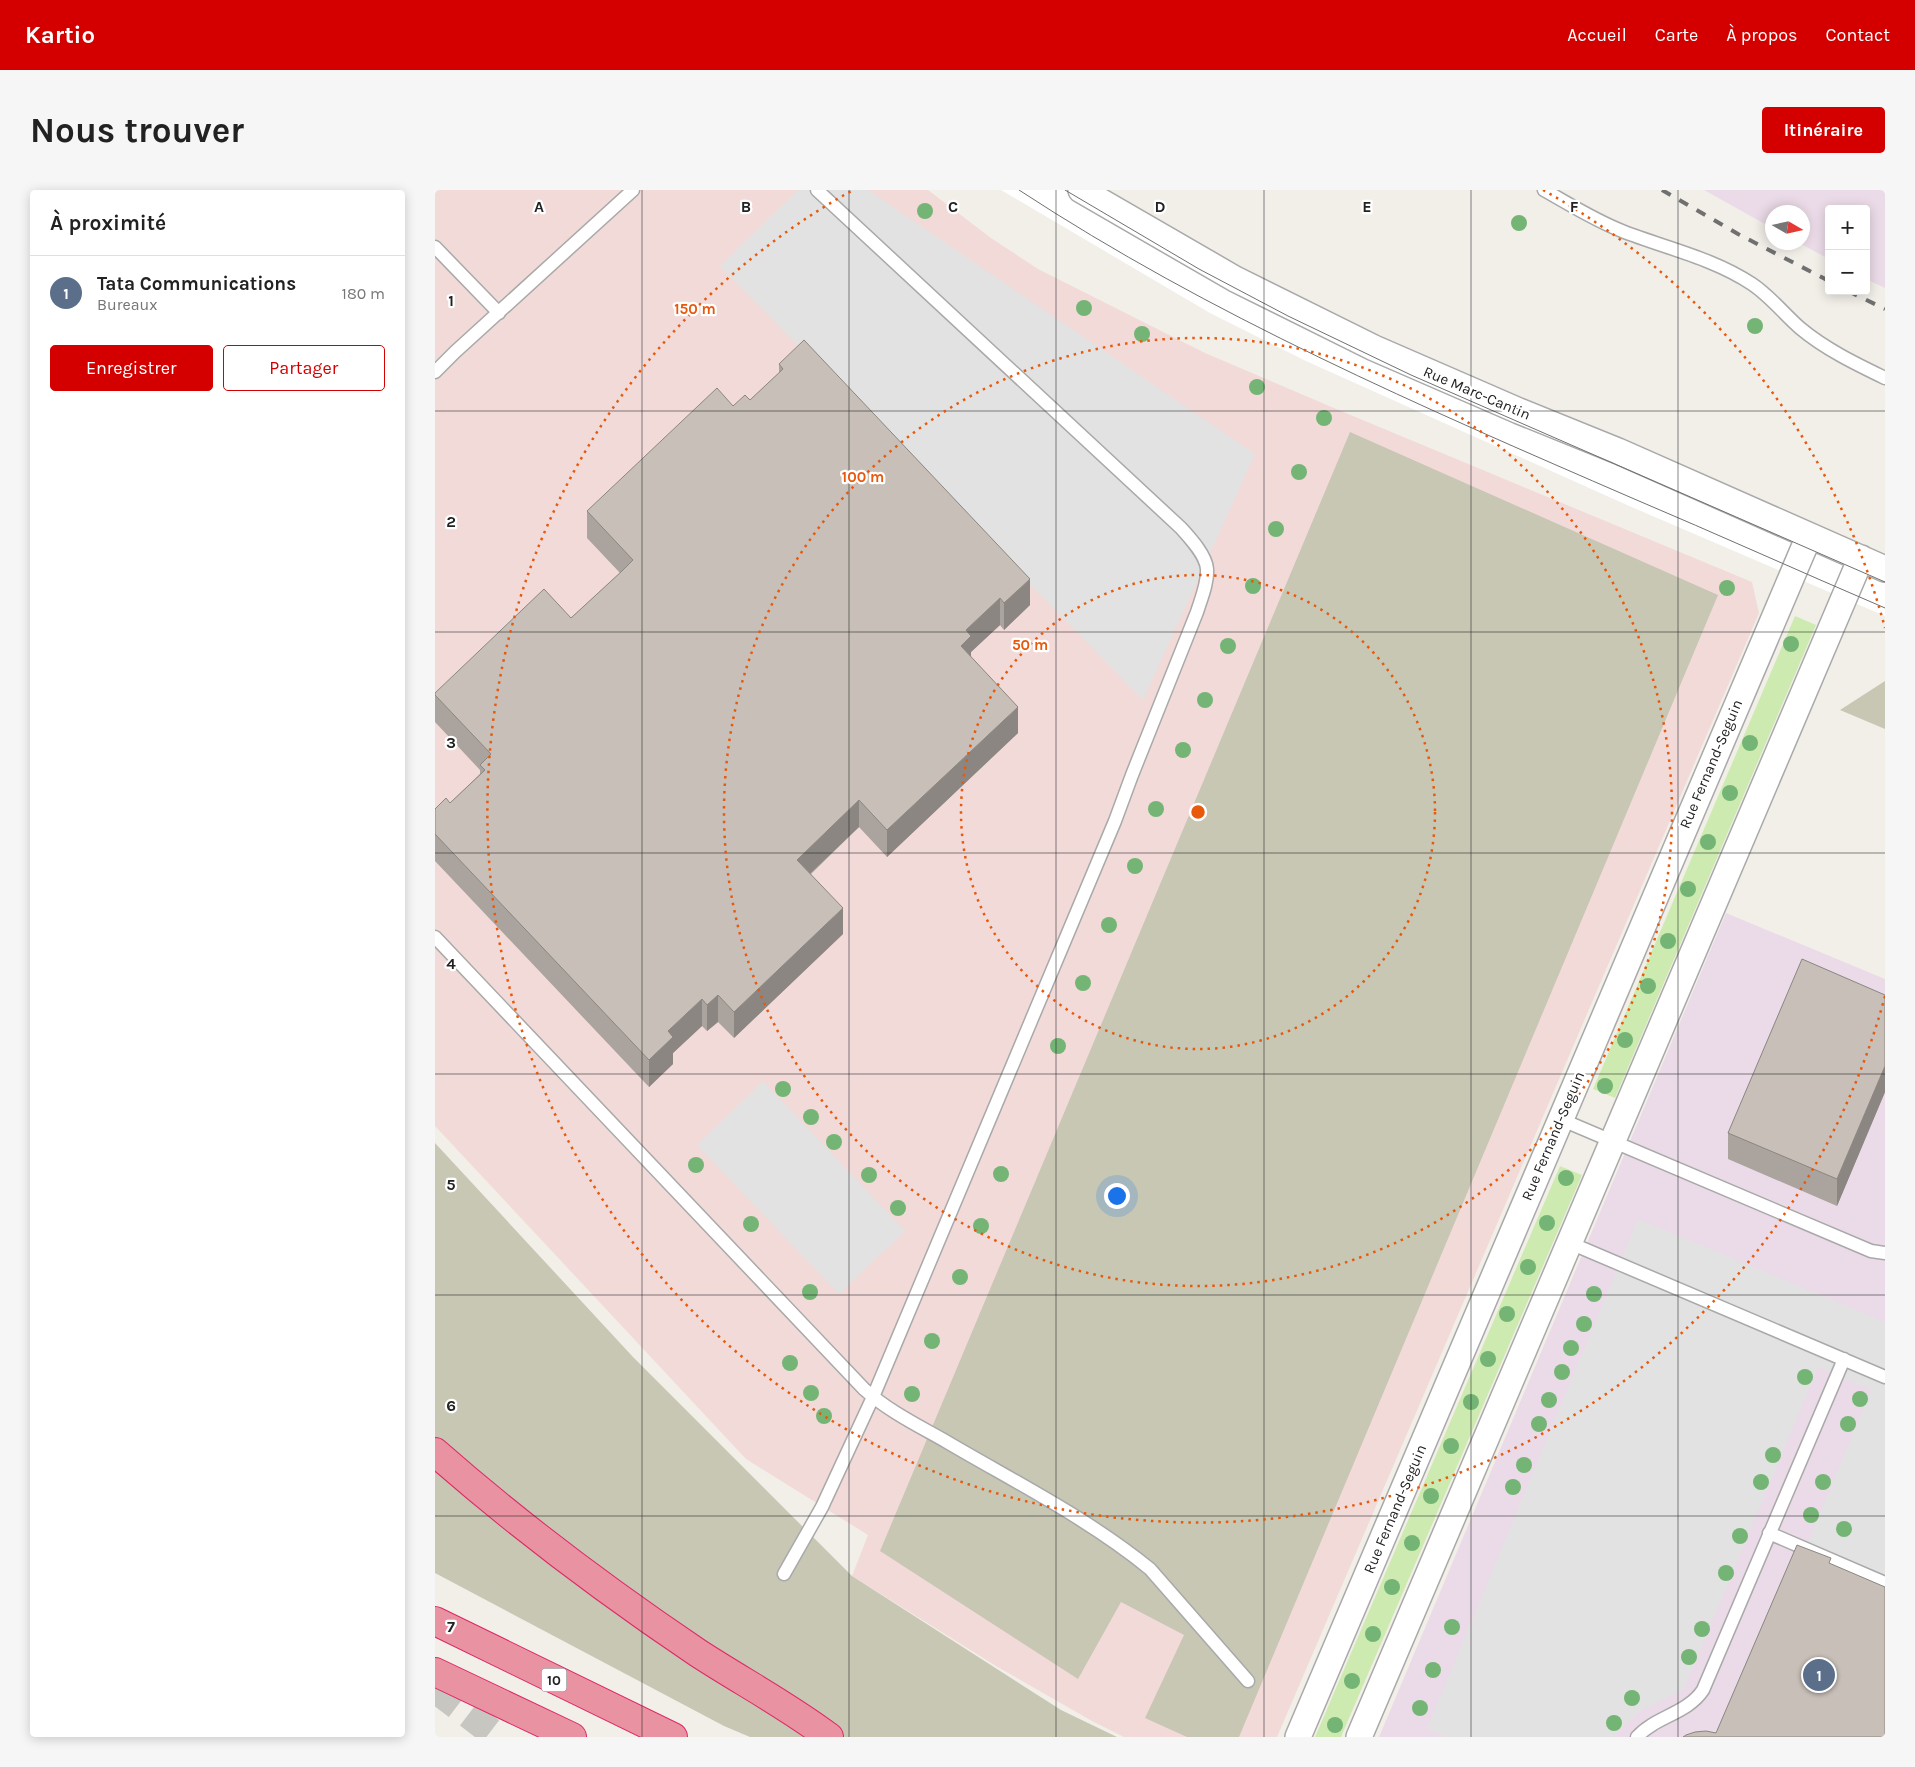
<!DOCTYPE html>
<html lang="fr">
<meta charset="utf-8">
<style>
:root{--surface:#fff;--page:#f6f6f6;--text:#222;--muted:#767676;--line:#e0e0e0;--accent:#d40000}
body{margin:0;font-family:Karla,sans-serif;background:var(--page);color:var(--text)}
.controls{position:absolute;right:15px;top:15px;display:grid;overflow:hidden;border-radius:5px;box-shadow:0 2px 12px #0003}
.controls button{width:45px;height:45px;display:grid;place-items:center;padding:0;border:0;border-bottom:1px solid var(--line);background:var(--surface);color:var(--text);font:25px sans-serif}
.compass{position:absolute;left:1330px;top:15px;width:45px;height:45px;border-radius:50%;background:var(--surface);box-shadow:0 2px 12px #0003;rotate:99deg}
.you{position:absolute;left:681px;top:1005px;width:18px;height:18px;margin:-12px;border:4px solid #fff;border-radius:50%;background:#1a73e8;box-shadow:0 0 0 8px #1a73e833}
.badge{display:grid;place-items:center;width:32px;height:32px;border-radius:50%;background:var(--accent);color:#fff;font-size:16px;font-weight:700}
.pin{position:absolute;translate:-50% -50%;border:2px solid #fff;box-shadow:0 1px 5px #0006}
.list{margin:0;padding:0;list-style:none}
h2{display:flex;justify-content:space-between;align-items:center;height:65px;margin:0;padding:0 20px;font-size:21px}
h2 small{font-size:16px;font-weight:400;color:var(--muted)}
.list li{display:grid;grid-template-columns:32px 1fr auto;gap:15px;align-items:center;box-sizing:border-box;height:75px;padding:0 20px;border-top:1px solid var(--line)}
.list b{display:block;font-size:19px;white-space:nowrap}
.list p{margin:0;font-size:16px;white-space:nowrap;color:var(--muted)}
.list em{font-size:16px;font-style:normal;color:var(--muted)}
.actions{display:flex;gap:10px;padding:15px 20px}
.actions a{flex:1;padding:11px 0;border:1px solid var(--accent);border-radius:5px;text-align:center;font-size:18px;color:var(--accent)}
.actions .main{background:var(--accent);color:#fff}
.map{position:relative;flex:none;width:1450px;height:1547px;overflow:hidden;border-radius:5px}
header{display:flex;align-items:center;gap:30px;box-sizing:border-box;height:70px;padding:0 25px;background:var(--accent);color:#fff}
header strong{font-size:24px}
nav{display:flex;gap:28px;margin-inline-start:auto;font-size:18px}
.intro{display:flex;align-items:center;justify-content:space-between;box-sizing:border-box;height:120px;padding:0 30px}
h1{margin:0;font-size:35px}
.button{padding:12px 22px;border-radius:5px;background:var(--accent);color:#fff;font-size:18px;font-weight:700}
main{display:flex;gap:30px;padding:0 30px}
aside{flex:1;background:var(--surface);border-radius:5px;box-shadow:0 2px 12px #0003}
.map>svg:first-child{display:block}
</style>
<header>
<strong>Kartio</strong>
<nav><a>Accueil</a><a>Carte</a><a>À propos</a><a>Contact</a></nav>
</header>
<div class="intro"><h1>Nous trouver</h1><a class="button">Itinéraire</a></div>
<main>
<aside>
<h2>À proximité<small></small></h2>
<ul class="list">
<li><span class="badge" style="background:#5c6f8a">1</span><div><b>Tata Communications</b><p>Bureaux</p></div><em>180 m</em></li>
</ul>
<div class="actions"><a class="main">Enregistrer</a><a>Partager</a></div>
</aside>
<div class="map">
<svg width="1450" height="1547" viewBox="0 0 1450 1547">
<rect width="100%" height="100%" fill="#f2efe9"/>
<!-- commercial -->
<path fill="#f2dad9" d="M0,0H493L556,48L603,79L770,163L906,221L1317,392L1324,423L842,1547H689L657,1531L561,1476L417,1386L433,1345L311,1269L0,936Z"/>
<!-- industrial -->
<path fill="#ebdbe8" d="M1269,0H1450V98L1431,89V19H1394V69L1364,53L1368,52V22H1338L1337,38Z
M1291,723L1450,789V1547H944Z"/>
<!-- construction -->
<path fill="#c7c7b4" d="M915,242L1283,405L804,1547H752L710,1528L749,1445L686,1412L643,1489L445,1361Z
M1450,491V539L1405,520Z
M0,953L198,1167L417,1386L626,1520L682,1547H315L289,1536L0,1383Z"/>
<!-- grass -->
<path fill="#cdebb0" d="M1360,426L1381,435L1180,908L1158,899Z
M1125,976L1147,985L906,1547H880Z"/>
<!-- parking -->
<path fill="#e2e2e2" d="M363,0H433L820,264L708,510L285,76Z
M328,891L470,1041L404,1104L262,955Z
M1203,1029L1450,1132V1401L1367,1367L1436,1200L1383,1177L1249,1499L1202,1523L1179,1547H1011L992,1539Z"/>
<!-- pier -->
<path fill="#fff" d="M566,0H649L805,87L1450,380V426L1192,315L871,171L775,123Z"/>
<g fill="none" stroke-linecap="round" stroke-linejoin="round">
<!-- motorway-tunnel -->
<path stroke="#c8c6c1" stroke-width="28" stroke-dasharray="28 14" stroke-linecap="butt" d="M0,1499L63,1547"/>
<!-- service casing -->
<g stroke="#a9a9a9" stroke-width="15">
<path id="service" d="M1109,0C1134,14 1159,30 1187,41C1230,58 1278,68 1317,94C1335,106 1349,124 1365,138C1390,159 1421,174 1450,188
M0,57L64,123
M0,182L20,162L198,0
M0,747L429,1199C453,1221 484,1236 512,1252C580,1292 654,1329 715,1379L813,1491
M1125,929L1436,1061L1450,1063
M1135,1053L1450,1187
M1334,1343L1450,1393
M349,1384L387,1317L438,1207L680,631L697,585L762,422C766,409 773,393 772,379C771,365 755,348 746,338L382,0
M1202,1547C1221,1526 1252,1524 1268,1500L1409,1169"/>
</g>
<!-- minor casing -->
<g stroke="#a9a9a9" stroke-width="28">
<path id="minor" d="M646,0L800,89L939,158L1084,221L1183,261L1450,379
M863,1547L1374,346
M924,1547L1426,368"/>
</g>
<!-- motorway casing -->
<g stroke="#dc2a67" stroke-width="30">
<path id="motorway" d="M0,1262C83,1335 171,1401 263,1463C306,1491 353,1516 394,1547
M0,1431L238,1547
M0,1482L137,1547"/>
</g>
<!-- service -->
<use href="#service" stroke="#fff" stroke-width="12"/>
<!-- minor -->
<use href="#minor" stroke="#fff" stroke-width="25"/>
<!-- motorway -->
<use href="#motorway" stroke="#e892a2" stroke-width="28"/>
<!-- tram -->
<path stroke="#707070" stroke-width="1" d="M584,0C776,126 987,217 1197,308C1282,344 1366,382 1450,418
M630,0L764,79L853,126L976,185L1450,392"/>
<!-- rail -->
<path stroke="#707070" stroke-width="4" stroke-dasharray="10 10" stroke-linecap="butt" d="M1227,0L1303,44L1394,91
M1413,101L1450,119"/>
</g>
<!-- trees -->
<g fill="#74b475">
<circle cx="490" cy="21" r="8"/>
<circle cx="1084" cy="33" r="8"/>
<circle cx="649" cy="118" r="8"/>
<circle cx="1320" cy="136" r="8"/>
<circle cx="707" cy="144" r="8"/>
<circle cx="822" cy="197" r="8"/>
<circle cx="889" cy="228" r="8"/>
<circle cx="864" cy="282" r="8"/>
<circle cx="841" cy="339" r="8"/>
<circle cx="818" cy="396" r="8"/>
<circle cx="1292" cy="398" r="8"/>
<circle cx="1356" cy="454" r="8"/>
<circle cx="793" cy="456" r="8"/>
<circle cx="770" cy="510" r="8"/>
<circle cx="1315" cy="553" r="8"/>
<circle cx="748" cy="560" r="8"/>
<circle cx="1295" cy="603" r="8"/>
<circle cx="721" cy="619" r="8"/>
<circle cx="1273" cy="652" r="8"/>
<circle cx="700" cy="676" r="8"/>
<circle cx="1253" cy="699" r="8"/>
<circle cx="674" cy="735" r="8"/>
<circle cx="1233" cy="751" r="8"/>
<circle cx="648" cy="793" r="8"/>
<circle cx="1213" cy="796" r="8"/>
<circle cx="1190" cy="850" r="8"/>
<circle cx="623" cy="856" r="8"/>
<circle cx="1170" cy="896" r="8"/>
<circle cx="348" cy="899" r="8"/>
<circle cx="376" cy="927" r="8"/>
<circle cx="399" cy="952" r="8"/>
<circle cx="261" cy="975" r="8"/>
<circle cx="566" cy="984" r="8"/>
<circle cx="434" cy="985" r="8"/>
<circle cx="1131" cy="988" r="8"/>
<circle cx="463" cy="1018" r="8"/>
<circle cx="1112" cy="1033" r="8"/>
<circle cx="316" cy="1034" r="8"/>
<circle cx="546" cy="1036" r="8"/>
<circle cx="1093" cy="1077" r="8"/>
<circle cx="525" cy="1087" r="8"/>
<circle cx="375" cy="1102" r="8"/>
<circle cx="1159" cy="1104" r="8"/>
<circle cx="1072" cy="1124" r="8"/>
<circle cx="1149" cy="1134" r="8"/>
<circle cx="497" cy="1151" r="8"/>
<circle cx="1136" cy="1158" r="8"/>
<circle cx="1053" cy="1169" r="8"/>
<circle cx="355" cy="1173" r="8"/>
<circle cx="1127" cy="1182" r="8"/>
<circle cx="1370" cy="1187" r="8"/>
<circle cx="376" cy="1203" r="8"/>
<circle cx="477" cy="1204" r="8"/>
<circle cx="1425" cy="1209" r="8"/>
<circle cx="1114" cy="1210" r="8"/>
<circle cx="1036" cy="1212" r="8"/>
<circle cx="389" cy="1226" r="8"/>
<circle cx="1104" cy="1234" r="8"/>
<circle cx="1413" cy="1234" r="8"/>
<circle cx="1016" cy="1256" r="8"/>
<circle cx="1338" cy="1265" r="8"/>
<circle cx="1089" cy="1275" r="8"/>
<circle cx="1326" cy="1292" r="8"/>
<circle cx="1388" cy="1292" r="8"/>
<circle cx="1078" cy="1297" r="8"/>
<circle cx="996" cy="1306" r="8"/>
<circle cx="1376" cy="1325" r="8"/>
<circle cx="1409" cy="1339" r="8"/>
<circle cx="1305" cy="1346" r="8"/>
<circle cx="977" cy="1353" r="8"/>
<circle cx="1291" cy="1383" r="8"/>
<circle cx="957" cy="1397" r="8"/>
<circle cx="1017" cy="1437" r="8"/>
<circle cx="1267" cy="1439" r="8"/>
<circle cx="938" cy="1444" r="8"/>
<circle cx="1254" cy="1467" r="8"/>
<circle cx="998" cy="1480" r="8"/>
<circle cx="917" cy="1491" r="8"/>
<circle cx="1197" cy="1508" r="8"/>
<circle cx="985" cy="1518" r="8"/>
<circle cx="1179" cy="1533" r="8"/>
<circle cx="900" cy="1535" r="8"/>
</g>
<!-- wall -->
<path fill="#aba49e" d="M344,174L595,415L569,440L565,435L536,462V467L583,543L452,667L424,637L376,684L408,744L299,848L283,832L272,841L267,836L238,863V874L214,897L0,671V619L15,613L45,584V580L0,532V503L136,428L185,383L152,348V321L298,216L315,210L344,183Z
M1450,805V902L1402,1016L1293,969V943Z"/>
<!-- shaded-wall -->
<path fill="#8b8681" d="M595,389V415L569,440V413Z
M565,408V435L536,462V473L526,456L531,440Z
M583,517V543L452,667V640Z
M424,610V637L362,696V670Z
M408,718V744L299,848V822Z
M283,805V832L272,841V815Z
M267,809V836L238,863V874L214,897V870L233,841Z
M1450,876V902L1402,1016V989Z"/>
<!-- building -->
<path fill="#c7bfb8" stroke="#8b8681" d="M369,150L595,389L569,413L565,408L531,440L536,446L526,456L583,517L452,640L424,610L362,670L408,718L299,822L283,805L272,815L267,809L233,841L238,847L214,870L0,644V619L11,608L15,613L50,580L45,575L56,564L0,505V503L109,399L136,428L187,381L198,370L152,321L282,198L298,216L310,205L315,210L348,179L344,174Z
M1367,769L1450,805V876L1402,989L1293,943Z
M1362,1355L1396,1368L1394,1373L1450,1397V1547H1248L1251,1545L1260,1542L1271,1541L1281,1543Z"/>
<!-- grid -->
<path fill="none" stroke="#222" stroke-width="1" stroke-opacity="0.55" d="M207,0V1547M414,0V1547M621,0V1547M829,0V1547M1036,0V1547M1243,0V1547M0,221H1450M0,442H1450M0,663H1450M0,884H1450M0,1105H1450M0,1326H1450"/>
<!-- distance rings -->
<g fill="none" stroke="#e8590c" stroke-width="2.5" stroke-dasharray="2.5 5">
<circle cx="763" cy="622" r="237"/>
<circle cx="763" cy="622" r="474"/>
<path d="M1450 806A711 711 0 1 1 418 0M1108 0A711 711 0 0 1 1450 438"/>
</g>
<g text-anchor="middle" stroke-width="4.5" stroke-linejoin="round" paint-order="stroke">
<!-- shield labels -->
<rect fill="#fff" stroke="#646464" stroke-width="1" x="106.5" y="1478.5" width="25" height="23" rx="4"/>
<g font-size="14" font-weight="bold" fill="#222">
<text x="119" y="1495">10</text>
</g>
<!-- street labels -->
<g font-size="15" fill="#222" stroke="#fff">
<text transform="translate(1042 203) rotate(23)" y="5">Rue Marc-Cantin</text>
<text transform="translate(1276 574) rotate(-67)" y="5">Rue Fernand-Seguin</text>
<text transform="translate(1118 946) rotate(-67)" y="5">Rue Fernand-Seguin</text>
<text transform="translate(960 1319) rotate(-67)" y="5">Rue Fernand-Seguin</text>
</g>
</g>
<g font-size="16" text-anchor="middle" font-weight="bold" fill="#222" stroke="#fff" stroke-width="4.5" stroke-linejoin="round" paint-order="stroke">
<text x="104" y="22">A</text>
<text x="311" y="22">B</text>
<text x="518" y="22">C</text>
<text x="725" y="22">D</text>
<text x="932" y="22">E</text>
<text x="1139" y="22">F</text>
<text x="16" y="116">1</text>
<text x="16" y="337">2</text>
<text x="16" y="558">3</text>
<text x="16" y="779">4</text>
<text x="16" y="1000">5</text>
<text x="16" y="1221">6</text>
<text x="16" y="1442">7</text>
</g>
<circle cx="763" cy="622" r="8" fill="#e8590c" stroke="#fff" stroke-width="2.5"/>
<g font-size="15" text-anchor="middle" font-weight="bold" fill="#e8590c" stroke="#fff" stroke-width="4.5" stroke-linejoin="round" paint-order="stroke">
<text x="260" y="124">150 m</text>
<text x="428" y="292">100 m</text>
<text x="595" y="460">50 m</text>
</g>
</svg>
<div class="controls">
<button>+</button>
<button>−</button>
</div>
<svg class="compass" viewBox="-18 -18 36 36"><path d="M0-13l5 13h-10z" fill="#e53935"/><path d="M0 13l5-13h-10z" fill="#767676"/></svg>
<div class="you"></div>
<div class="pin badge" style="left:1384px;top:1485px;background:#5c6f8a">1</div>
</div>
</main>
